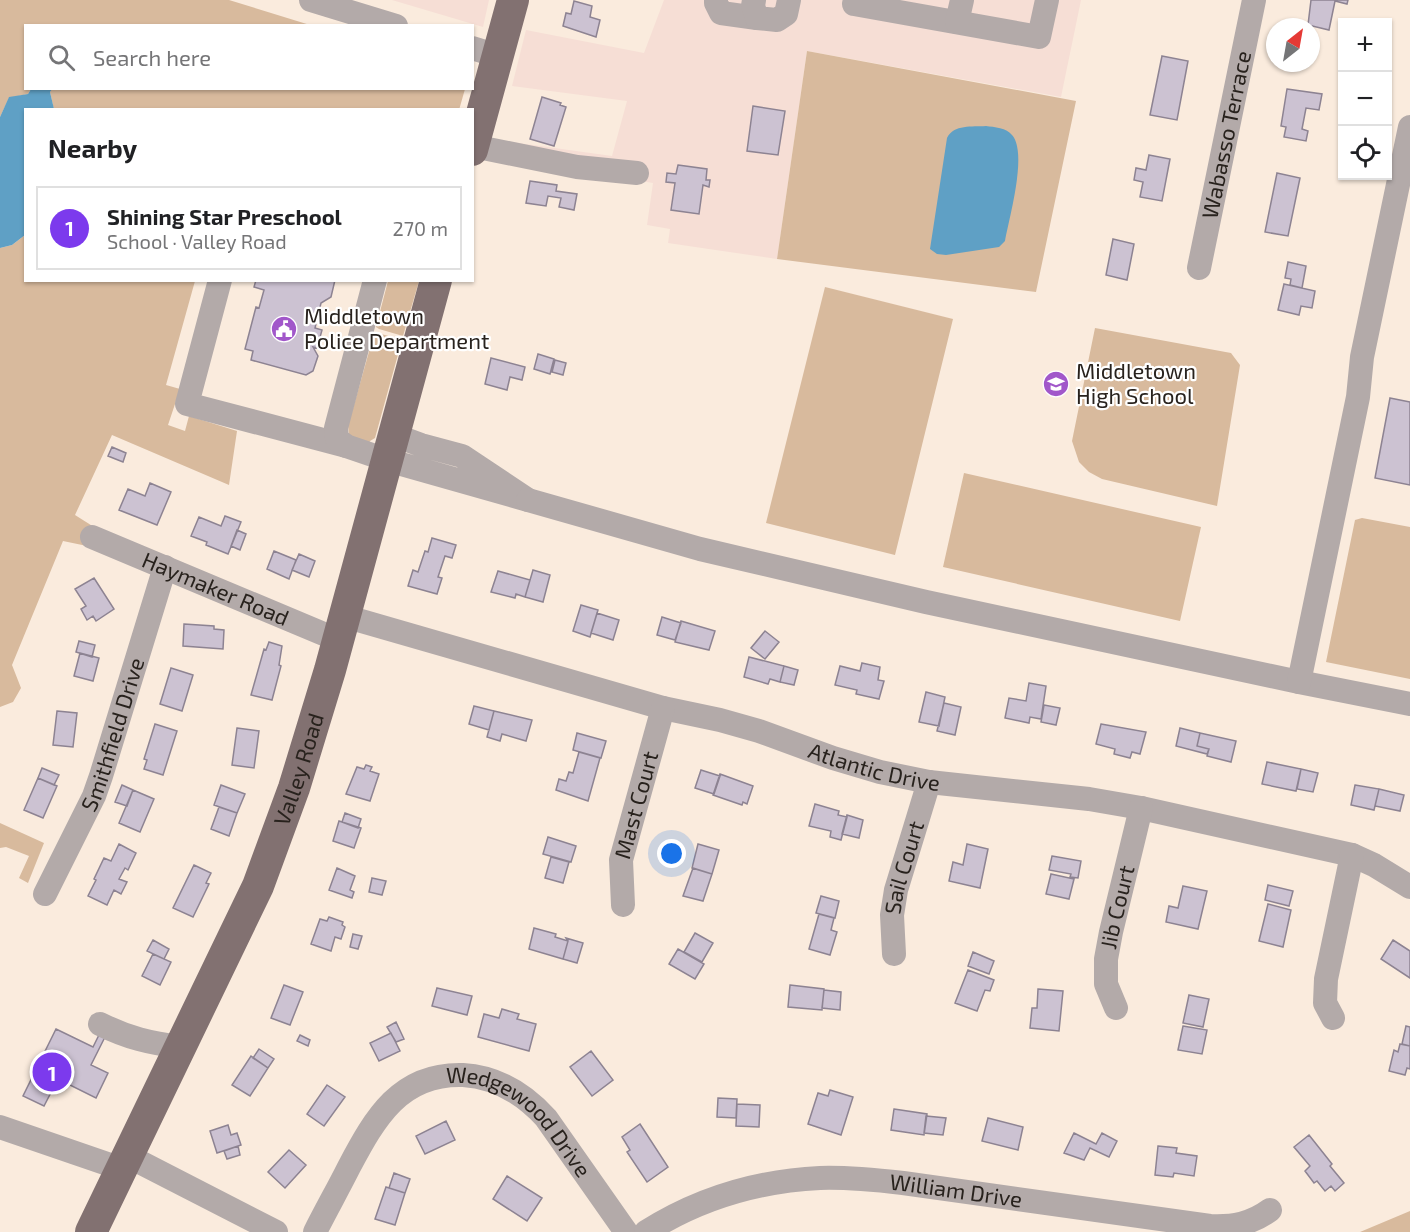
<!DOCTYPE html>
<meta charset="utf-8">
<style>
:root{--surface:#fff;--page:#f2f2f2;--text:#202124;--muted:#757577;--line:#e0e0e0;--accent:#7c3aed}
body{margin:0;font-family:"Exo 2",sans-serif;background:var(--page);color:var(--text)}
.controls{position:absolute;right:18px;top:18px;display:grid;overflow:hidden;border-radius:0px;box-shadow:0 2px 4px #0004}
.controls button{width:54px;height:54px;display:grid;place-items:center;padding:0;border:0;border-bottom:2px solid var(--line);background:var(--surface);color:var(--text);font:30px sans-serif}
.compass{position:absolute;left:1266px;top:18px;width:54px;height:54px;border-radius:50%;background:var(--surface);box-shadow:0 2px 4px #0004;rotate:31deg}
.you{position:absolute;left:672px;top:854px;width:21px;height:21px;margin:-15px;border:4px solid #fff;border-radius:50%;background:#1a73e8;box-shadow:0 0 0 9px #1a73e833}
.badge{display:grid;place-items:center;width:39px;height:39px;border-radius:50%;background:var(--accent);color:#fff;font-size:20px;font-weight:700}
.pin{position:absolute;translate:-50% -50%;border:3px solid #fff;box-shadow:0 2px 6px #0006}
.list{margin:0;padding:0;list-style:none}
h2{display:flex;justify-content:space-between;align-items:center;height:78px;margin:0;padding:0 24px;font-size:26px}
h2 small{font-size:20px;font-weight:400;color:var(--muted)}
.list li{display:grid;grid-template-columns:39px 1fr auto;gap:18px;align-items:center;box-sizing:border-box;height:84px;margin:0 12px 12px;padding:0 12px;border:2px solid var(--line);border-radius:0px}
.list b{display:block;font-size:22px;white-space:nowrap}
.list p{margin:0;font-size:20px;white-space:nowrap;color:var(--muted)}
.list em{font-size:20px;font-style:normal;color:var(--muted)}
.icon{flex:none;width:33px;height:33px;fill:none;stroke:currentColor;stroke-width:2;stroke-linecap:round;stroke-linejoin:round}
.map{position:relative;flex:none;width:1410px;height:1232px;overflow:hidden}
.search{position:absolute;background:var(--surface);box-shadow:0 2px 4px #0004;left:24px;top:24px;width:450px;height:66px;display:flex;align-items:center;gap:15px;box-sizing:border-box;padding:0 21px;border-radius:0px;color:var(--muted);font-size:22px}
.panel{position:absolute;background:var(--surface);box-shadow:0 2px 4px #0004;left:24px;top:108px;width:450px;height:174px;border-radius:0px}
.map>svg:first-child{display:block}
</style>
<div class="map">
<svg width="1410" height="1232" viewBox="0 0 1410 1232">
<rect width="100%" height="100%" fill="#faebdd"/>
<!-- commercial -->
<path fill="#f6ded5" d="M392,0H489L483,27Z
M664,0H1081L1061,97L807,51L777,259L668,243L670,229L647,225L653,183L493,157L498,140L612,156L627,101L512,86L526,30L644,53Z"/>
<!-- green -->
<path fill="#d8ba9d" d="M0,0H229L310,25L26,26V88L31,89L28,94L9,98L0,117Z
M807,51L1076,101L1036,292L777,259Z
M52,88L465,89L459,110H54L50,92Z
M25,235L26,280L195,281L166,385L180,389L168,425L185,431L189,416L237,431L229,485L112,435L75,515L94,527L87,546L63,541L12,665L21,688L13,702L0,707V248L12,245Z
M388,281H419L403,336L379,329L376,327Z
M825,287L953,319L895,555L766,523Z
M1095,328L1231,353L1240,365L1217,506L1102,479L1089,472L1079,462L1072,441Z
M378,333L402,340L375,438L370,441L369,444L358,441L349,434L348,426L374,334Z
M964,473L1201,527L1180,621L943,567Z
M1362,518L1410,527V679L1326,662L1355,520Z
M0,823L44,843L28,883L19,878L29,856L6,847L0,848Z
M1410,1211V1232H1360Z"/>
<!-- water -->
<path fill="#5fa0c5" d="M31,89H52L50,92L54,109L26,110L25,235L12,245L0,248V117L9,97L28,94Z
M986,126C994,127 1007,128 1012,135C1028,153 1009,218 1005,241L999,247L946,255L937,254L930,249L947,138C954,124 972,127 986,126Z"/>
<!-- building -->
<path fill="#ccc2d2" stroke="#8d8392" stroke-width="1.5" d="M1311,0H1348L1347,4L1335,1L1329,30L1308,25Z
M574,1L592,6L590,17L600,20L596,37L563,26L566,13L571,14Z
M1162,56L1188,61L1177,120L1150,115Z
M1287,89L1322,94L1319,110L1306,108L1302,129L1308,131L1306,141L1284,137L1286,127L1281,126Z
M542,97L561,103L560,105L566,107L554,146L530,139Z
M753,106L785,111L778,155L747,151Z
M1149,155L1170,159L1162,201L1140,197L1143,182L1134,180L1136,168L1146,170Z
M678,165L707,169L706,180H710L709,187L703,185L699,214L671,210L675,183L666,182L667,173L676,174Z
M1277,173L1300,178L1288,236L1265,232Z
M530,181L557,185L556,191L577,194L574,210L559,207L561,198L548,196L546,206L526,203Z
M1113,239L1134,244L1127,280L1106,275Z
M1288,262L1306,266L1302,288L1290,285L1291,279L1285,278Z
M256,280H335L331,297L321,303L315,328L322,330L317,348L313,347L318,356L313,371L306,375L251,360L253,351L245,349L256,307L259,308L264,290L254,287Z
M1284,284L1315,291L1312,308L1301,306L1299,315L1278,310Z
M538,354L554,359L550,374L534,369Z
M491,358L525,367L522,380L510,377L507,390L485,384Z
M555,360L566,363L563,375L552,372Z
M1390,398L1410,402V485L1375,478Z
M112,447L126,453L123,462L108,456Z
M150,483L171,492L157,525L119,510L128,489L145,496Z
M225,516L241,522L228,554L206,545L207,542L191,536L199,517L221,526Z
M237,530L246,534L240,550L231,546Z
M432,538L456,545L452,558L445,556L438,577L442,578L437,594L408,586L413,570L418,572L425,551L428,552Z
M274,551L296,560L289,579L267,569Z
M299,554L315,561L309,577L292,570Z
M533,570L550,575L543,602L525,597Z
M498,571L530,580L525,597L516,594L515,598L491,592Z
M94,578L114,609L96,621L93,616L87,620L81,609L86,606L75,589Z
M581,605L598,610L590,637L573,631Z
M597,613L619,620L613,640L591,633Z
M662,617L681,623L675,640L657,635Z
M681,621L715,631L709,650L675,642Z
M184,624L214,626V629L224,630L223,649L183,646Z
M765,631L779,642L765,659L751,648Z
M79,641L95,645L92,657L76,652Z
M269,642L282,646L279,665L281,666L272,700L251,695L264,649L266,650Z
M80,653L99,658L93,681L74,676Z
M749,657L784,666L780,682L770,679L768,684L744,677Z
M862,663L880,667L878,680L884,681L879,699L856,694L857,690L835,685L840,666L860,671Z
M784,666L798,670L794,685L780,682Z
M171,668L193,675L182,711L160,704Z
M1029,683L1046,686L1041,719L1030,717L1029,723L1005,718L1009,698L1026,701Z
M926,692L945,697L939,726L919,722Z
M944,703L961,707L955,735L937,731Z
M1044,705L1060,708L1056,725L1041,722Z
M474,706L494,711L489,730L469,724Z
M57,711L77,713L73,747L53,745Z
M494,711L532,720L526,741L502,734L500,741L487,737Z
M155,724L177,731L163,775L144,769L147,760L144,759Z
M1101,724L1146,732L1140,754L1132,752L1130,758L1114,754L1115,749L1096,744Z
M237,728L259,731L254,768L232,765Z
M1180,728L1200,733L1197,746L1209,749L1207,754L1176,746Z
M577,733L606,741L601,758L573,750Z
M1200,733L1236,741L1231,762L1207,756L1209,749L1197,746Z
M579,752L600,758L588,801L556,790L559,779L566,781L569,772L573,773Z
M1267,762L1301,769L1296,791L1262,784Z
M366,765L372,767L370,771L379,774L370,801L346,794L357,767L364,769Z
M42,768L59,775L54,785L38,778Z
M1301,769L1318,773L1313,792L1297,789Z
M701,770L720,776L714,794L695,788Z
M720,774L753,786L747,804L743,802L742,805L713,795Z
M38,778L57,786L43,818L24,810Z
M122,785L133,790L127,806L115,802Z
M221,785L245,794L237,813L214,805Z
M1355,785L1379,789L1374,810L1351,805Z
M1379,789L1404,795L1400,811L1375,806Z
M133,790L154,799L140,832L119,823Z
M815,804L839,811L838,815L847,817L841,840L830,837L831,831L809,826Z
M219,807L237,813L229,836L211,829Z
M345,813L361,819L358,828L342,822Z
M847,815L863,820L859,838L842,834Z
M339,821L361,828L354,848L333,841Z
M548,837L576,846L571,862L543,854Z
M119,844L136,853L128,870L125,868L119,879L127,882L121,894L114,890L107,905L88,896L96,880L94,879L104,858L111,861Z
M698,844L719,850L712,874L692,868Z
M967,844L988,849L980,888L949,881L953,862L963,865Z
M1052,856L1081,861L1078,878L1070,877L1071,874L1049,870Z
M551,857L569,862L563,883L545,878Z
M194,865L211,873L206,883L209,884L193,917L173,908Z
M337,868L355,876L350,890L354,892L352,898L329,890Z
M693,868L712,874L703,901L683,896Z
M1051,874L1074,879L1069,899L1046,894Z
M372,878L386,881L382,895L369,892Z
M1268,885L1293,891L1289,906L1265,900Z
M1183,886L1207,891L1198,929L1166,922L1169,906L1178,908Z
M821,896L839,901L835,918L816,913Z
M1268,904L1291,910L1283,947L1259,941Z
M819,914L834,918L831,930L837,932L830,955L809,949Z
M329,917L343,922L342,925L345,927L341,939L335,937L331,951L311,944L320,919L327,921Z
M534,928L556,934L555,937L568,941L563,959L529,949Z
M695,933L713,943L702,962L684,952Z
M353,934L362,936L358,949L350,947Z
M566,938L583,943L577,963L563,959L568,941Z
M153,940L169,949L164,959L147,951Z
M1393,940L1410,951V978L1381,959Z
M678,949L704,964L695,979L669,964Z
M973,952L994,961L989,974L968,966Z
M153,954L171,962L160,985L142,976Z
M968,970L994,980L990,991L985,990L977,1011L955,1003Z
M284,985L303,992L290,1025L271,1018Z
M790,985L824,989L822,1010L788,1007Z
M437,988L472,996L467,1015L432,1006Z
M1038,989L1063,991L1059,1031L1030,1028L1032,1008H1037Z
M824,990L841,992L840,1010L822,1008Z
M1189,995L1209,999L1203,1027L1183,1023Z
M502,1009L519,1014L517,1019L536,1024L529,1051L478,1037L484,1014L499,1018Z
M396,1022L404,1039L396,1042L387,1027Z
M1183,1026L1207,1030L1202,1054L1178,1050Z
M1406,1026L1410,1027V1046L1402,1044Z
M56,1029L93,1047L99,1035L105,1037L91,1065L108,1073L96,1098L58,1079L44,1106L23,1096Z
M391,1033L400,1051L379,1061L370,1043Z
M300,1035L310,1040L308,1046L297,1041Z
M1400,1044L1410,1046V1069L1407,1068L1405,1075L1389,1071L1394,1050L1398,1052Z
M259,1049L274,1059L268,1068L253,1058Z
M591,1051L613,1080L592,1096L570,1067Z
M251,1056L268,1068L250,1096L232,1085Z
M327,1085L345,1097L324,1126L307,1114Z
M830,1090L853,1097L841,1135L808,1124L818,1093L828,1096Z
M718,1098L737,1099L736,1118L717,1117Z
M737,1104L760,1105L759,1127L736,1126Z
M894,1109L927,1114L924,1135L891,1130Z
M926,1116L946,1118L943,1135L924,1133Z
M988,1118L1023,1127L1018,1150L982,1141Z
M446,1121L455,1140L425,1154L416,1136Z
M640,1124L668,1167L647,1182L627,1152L630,1150L622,1137Z
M228,1125L231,1135L237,1133L241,1145L217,1153L210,1131Z
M1074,1133L1096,1144L1102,1133L1117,1141L1109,1157L1090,1148L1084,1160L1064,1153Z
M1309,1135L1332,1164L1330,1166L1344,1183L1335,1191L1331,1186L1325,1191L1317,1181L1314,1183L1305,1171L1310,1166L1294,1147Z
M238,1146L240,1155L227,1159L224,1151Z
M1158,1146L1177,1148L1176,1153L1197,1156L1194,1176L1174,1173L1173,1177L1155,1175Z
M289,1150L306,1165L285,1188L268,1172Z
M394,1173L410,1179L405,1193L389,1188Z
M507,1176L542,1198L527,1221L493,1199Z
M386,1187L405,1193L395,1225L375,1219Z"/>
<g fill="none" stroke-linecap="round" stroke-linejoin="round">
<!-- minor -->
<g stroke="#b3aaa9" stroke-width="24">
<path d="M311,0L396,26"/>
<path d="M716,0V3L721,13L757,18"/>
<path d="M754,0L753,6L757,18L777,20L786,14L789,0"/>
<path d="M855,0L854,4L1039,37L1047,0"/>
<path d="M957,22L962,0"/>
<path d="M472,48L498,56"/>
<path d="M473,146L577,167L637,173"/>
<path id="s1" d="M1199,268L1254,0"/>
<path d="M220,280L187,404L346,446"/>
<path d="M375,280L336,428L337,439L346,446L387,460L528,500L462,456L421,445L394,435"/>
<path d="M528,500L700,549L926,602L1299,682L1410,704"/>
<path id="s2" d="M92,537L338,640"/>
<path id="s3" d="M344,616L663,708L720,720L759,731L833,758L880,772L929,782L1089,799L1141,808L1352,855L1374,865L1410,887"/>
<path d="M1299,682L1358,397L1362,357L1410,127"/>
<path id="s4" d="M45,894L94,796L101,776L165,567"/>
<path id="s5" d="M623,905L621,860L663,708"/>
<path id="s6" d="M894,954L892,915L896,890L929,782"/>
<path id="s7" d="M1116,1008L1106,984V959L1111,932L1141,808"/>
<path d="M1333,1018L1325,1003L1326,979L1352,855"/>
<path d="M100,1024C128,1038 150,1043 181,1047"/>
<path d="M0,1127L122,1169"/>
<path d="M128,1156L276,1232"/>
<path id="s8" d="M315,1232C326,1210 338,1189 349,1167C375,1118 400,1073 463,1075C497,1077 524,1094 546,1118L626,1232"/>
<path id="s9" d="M646,1232C698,1199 758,1181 820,1178C848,1177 876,1180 903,1183L1210,1226C1233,1227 1251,1224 1270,1210"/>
</g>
<!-- major -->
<g stroke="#827171" stroke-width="32">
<path d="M472,150L513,0"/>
<path id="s10" d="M91,1232L258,886L294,788L330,670L436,280"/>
</g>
</g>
<!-- icons -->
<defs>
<g id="civic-disc" transform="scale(1.35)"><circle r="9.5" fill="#a157ca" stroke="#fff"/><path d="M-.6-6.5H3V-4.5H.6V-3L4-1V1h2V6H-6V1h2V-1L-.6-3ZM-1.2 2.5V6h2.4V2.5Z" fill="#fff"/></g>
<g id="school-disc" transform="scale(1.35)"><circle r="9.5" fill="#a157ca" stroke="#fff"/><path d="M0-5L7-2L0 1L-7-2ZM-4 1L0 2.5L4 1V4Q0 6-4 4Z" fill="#fff"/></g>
</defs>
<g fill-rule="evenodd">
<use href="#civic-disc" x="284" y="329"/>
<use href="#school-disc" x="1056" y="384"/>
</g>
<g text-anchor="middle" stroke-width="4.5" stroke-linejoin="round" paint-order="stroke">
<!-- street labels -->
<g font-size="22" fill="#28221d" stroke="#fff">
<text dy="8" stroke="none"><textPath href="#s1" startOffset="136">Wabasso Terrace</textPath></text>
<text dy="8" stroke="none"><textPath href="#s2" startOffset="134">Haymaker Road</textPath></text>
<text dy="8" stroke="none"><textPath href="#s4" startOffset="174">Smithfield Drive</textPath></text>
<text dy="8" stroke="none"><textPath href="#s3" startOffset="552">Atlantic Drive</textPath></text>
<text dy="8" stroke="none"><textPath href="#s10" startOffset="508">Valley Road</textPath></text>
<text dy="8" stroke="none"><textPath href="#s5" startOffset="102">Mast Court</textPath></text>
<text dy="8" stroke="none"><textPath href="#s6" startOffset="88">Sail Court</textPath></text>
<text dy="8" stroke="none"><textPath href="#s7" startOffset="104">Jib Court</textPath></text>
<text dy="8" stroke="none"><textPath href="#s8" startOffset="304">Wedgewood Drive</textPath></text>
<text dy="8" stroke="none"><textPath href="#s9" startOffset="321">William Drive</textPath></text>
</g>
<!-- poi labels -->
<g font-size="22" fill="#28221d" stroke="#fff" text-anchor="start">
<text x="304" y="324">Middletown<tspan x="304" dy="25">Police Department</tspan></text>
<text x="1076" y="379">Middletown<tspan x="1076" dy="25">High School</tspan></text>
</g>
</g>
</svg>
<div class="controls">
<button>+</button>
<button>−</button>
<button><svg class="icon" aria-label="locate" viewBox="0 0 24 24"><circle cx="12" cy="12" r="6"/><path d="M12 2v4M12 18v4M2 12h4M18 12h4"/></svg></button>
</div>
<svg class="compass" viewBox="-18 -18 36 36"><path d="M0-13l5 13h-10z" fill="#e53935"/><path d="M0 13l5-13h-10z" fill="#757577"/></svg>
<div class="you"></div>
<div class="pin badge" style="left:52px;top:1072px">1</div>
<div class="search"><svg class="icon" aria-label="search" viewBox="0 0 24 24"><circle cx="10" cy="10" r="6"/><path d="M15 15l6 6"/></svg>Search here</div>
<section class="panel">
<h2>Nearby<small></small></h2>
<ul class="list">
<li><span class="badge">1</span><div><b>Shining Star Preschool</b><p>School · Valley Road</p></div><em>270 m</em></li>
</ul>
</section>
</div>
